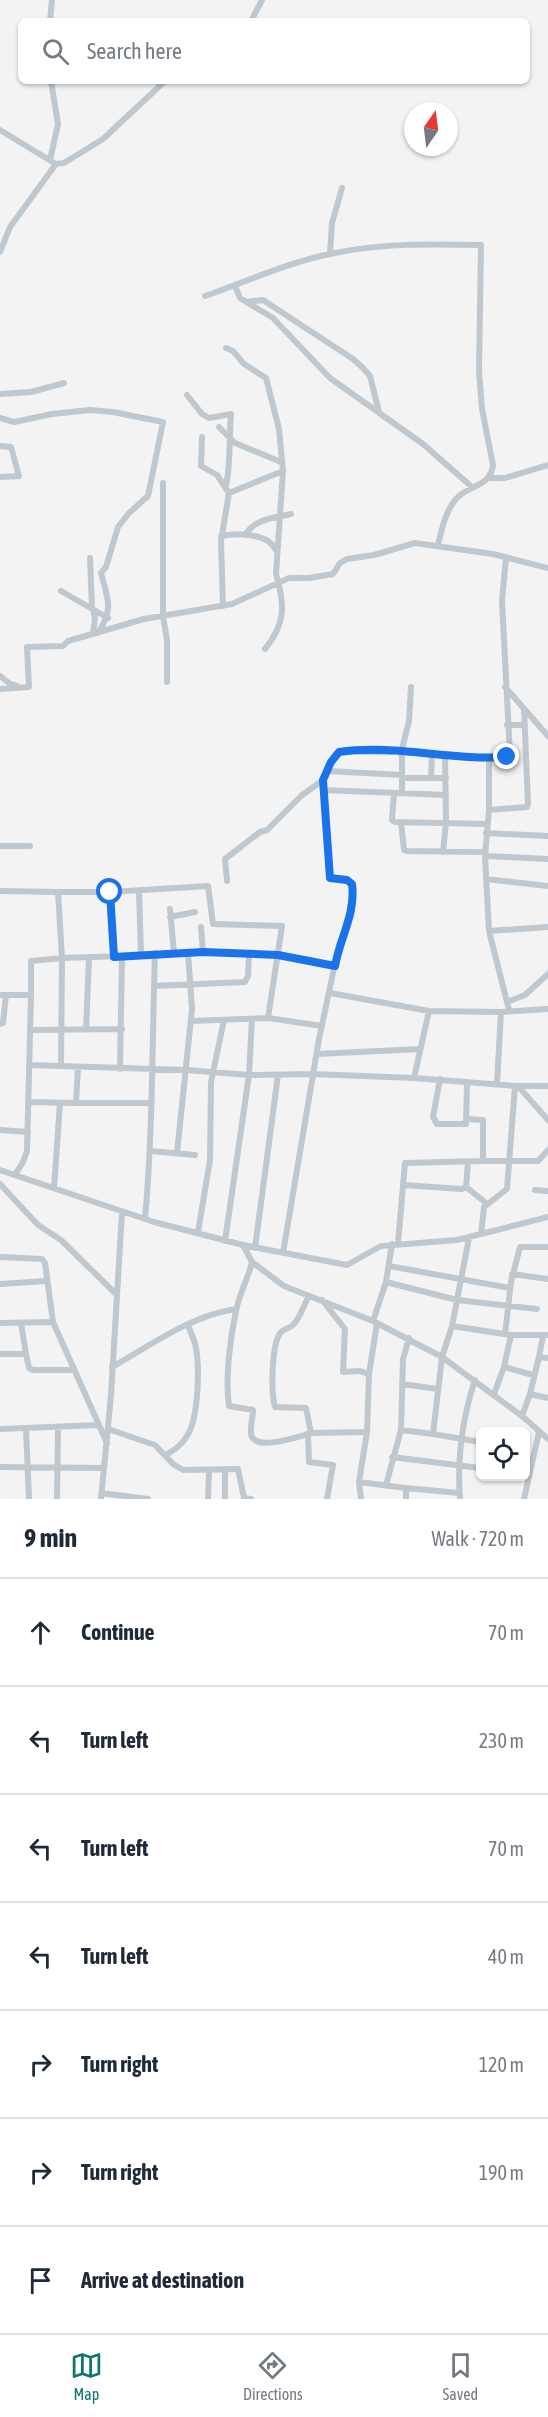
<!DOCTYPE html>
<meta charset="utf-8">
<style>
:root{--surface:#fff;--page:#f2f2f3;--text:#1f2937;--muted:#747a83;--line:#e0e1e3;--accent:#0f766e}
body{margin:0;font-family:"Asap Condensed",sans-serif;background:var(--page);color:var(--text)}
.controls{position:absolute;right:18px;bottom:18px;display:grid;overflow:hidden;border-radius:9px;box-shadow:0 2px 4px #0004}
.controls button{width:54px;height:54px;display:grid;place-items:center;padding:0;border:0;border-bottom:2px solid var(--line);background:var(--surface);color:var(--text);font:30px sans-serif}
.compass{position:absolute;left:404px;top:102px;width:54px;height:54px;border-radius:50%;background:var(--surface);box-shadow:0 2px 4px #0004;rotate:14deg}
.stop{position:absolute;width:18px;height:18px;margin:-14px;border:4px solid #1a73e8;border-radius:50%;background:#fff}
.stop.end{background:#1a73e8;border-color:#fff;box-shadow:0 2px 6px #0008}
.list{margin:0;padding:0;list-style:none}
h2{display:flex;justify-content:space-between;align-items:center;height:78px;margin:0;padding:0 24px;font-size:26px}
h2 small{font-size:20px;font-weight:400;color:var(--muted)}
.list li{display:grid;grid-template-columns:39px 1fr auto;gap:18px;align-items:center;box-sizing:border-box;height:108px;padding:0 24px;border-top:2px solid var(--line)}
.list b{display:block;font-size:22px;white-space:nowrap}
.list em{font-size:20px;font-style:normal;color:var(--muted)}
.icon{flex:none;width:33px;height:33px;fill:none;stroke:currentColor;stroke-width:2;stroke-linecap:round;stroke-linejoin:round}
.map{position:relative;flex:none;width:548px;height:1499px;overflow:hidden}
.search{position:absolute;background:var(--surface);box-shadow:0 2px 4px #0004;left:18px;right:18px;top:18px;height:66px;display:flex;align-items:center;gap:15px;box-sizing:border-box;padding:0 21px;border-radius:9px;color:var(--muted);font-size:22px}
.sheet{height:834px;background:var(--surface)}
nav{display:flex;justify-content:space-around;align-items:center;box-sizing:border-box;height:84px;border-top:2px solid var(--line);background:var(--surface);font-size:16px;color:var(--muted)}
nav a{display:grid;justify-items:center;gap:3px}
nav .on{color:var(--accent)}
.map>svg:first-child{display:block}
</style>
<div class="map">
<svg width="548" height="1499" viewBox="0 0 548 1499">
<rect width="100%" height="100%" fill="#f4f3f3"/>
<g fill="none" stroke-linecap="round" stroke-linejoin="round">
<!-- minor -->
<path stroke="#bfc8ce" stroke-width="6" d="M50,21L52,0
M251,21L262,0
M0,130L56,164L64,163L103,139L165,81
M50,160L58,124L51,81
M0,252L10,227L56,164
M330,254L332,223L342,188
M235,286L240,298L273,318L330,378L423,444L472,487
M205,296C248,281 291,261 335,253C383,243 433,244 481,245L479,371L482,409L493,465C490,488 469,484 456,499C445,512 442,529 438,545
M246,302L263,300L353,359L363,368L370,376L379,412
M226,348L233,351L244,364L266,378L279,429L283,471L276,574C285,605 286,623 265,649
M0,394L31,392L64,383
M187,395L202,414L209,418L231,414C229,438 231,462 226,486
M0,418L14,422L52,414L90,410L113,412L163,422L148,496L129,513L118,527L106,567L101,573C108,600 114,608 98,633
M219,427L235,443L281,462
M202,437L201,466L217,475L229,493L221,541L223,606
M0,446L11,447L19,476L0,477
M490,478H505L548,465
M163,483V616L167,640V682
M229,493L283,471
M245,535C255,519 272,518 291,514
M221,536C236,533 268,533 275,549
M90,558L92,607L95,618L93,634
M61,591L108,618
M0,676L10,684L17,686
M505,687L548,736
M0,689L29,687L27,647L63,646L68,641L144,619L232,604L289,578H309L333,574L340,563L347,559L374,555L415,543L493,554L548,568
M507,725H525
M489,758L510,755L502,601L506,557
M327,771L402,775
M402,778H446
M431,778L432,754
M323,790L446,795
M394,793L392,820L395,822L487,824
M402,793V758L400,751L489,758V810L485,856L489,931L509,1010
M489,810L527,807L528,804L524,709
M401,822L404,850L407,851L485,852
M486,833L548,836
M0,846H30
M443,852L446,822L445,755
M485,856L548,859
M486,879L548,886
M227,881L225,859L260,832L267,830L301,796L323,780L331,762L339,752C358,749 388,756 402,749L409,721L411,687
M0,891L58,892
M139,891L141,954
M110,892L114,957
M170,909L174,953
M170,917L195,912
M489,931L548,927
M203,952L278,955L335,966
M122,956L203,952L201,927
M154,986L245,982L248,976L249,955
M330,993L429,1011L501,1012L548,1009
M0,995H31V961L62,958L58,892H110L208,886L213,924L282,926L268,1018
M507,1002L525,995L548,974
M191,1021L268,1018L322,1026
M0,1024L3,1023L6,995
M31,1030L122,1029
M86,1030L89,958
M317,1054L420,1049
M29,1065L186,1070L249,1075L312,1074L414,1078L515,1086H548
M61,1066L62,958L122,956L120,1069
M78,1067L76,1103H152
M414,1078L429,1011
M440,1079L433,1117L437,1124H466L467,1082
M497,1084L501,1012
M518,1086L548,1120
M29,1102L76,1103
M466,1119L483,1120V1161H538L548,1150
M0,1130L28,1132
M151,1151L195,1155
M177,1153L192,1009L188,953
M0,1170L154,1222L243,1245L347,1265L381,1246L457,1240L548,1217
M15,1175L23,1162L27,1151L31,995
M0,1184L38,1225L61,1240L117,1295
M403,1185L462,1189L466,1187L468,1162
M466,1187L486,1203
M54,1188L60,1103
M535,1190L548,1191
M145,1219C153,1130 152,1042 155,953
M198,1232L210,1160L211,1082L224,1020
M481,1234L484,1207L507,1189L515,1086
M225,1241L249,1075L252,1019
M398,1243L405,1163L483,1161
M243,1245L252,1262L284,1286L373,1321L442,1357L522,1416L548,1439
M255,1248L278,1075
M283,1253L319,1039L339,945L351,915L353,900L352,884L347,880L330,878L323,780
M0,1257L42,1259L45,1263L53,1322L107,1443
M252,1262C248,1279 239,1294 236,1311C230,1339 225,1378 229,1406L253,1410C253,1417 250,1426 251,1434C254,1452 297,1437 308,1434L309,1462L333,1465L327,1499
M389,1266L510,1288
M512,1274L548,1279
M386,1282L457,1300L537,1309
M0,1284L46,1281
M309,1296C304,1304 300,1319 293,1325C289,1329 284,1329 281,1332C271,1344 271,1392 275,1407L306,1408L311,1433L367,1432
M322,1300L345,1329L343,1372L360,1371L369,1374L367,1432L359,1482L361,1499
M373,1321L386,1282L392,1244
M0,1323L53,1322
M21,1323L26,1354
M452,1326L469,1238
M505,1334L511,1282L520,1247H548
M0,1354H26L29,1368L33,1370H74
M539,1357L543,1336
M112,1367C151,1345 192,1315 236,1309
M504,1367L533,1375
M369,1374L377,1323
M402,1384L438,1389
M494,1394L504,1367L511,1335
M530,1394L539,1357L548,1358
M522,1416L530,1394L548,1398
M26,1428L29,1499
M0,1429L99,1425
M108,1429L155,1445L173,1464L183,1470L238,1469L244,1498L251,1499
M401,1430L433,1434L442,1357L452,1326L511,1335H548
M433,1434L480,1442
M166,1455C174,1450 182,1445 187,1436C199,1418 200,1364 195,1343C193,1337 190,1331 188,1325
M392,1457L480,1468
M0,1467L104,1468
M225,1469V1499
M359,1482L406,1488V1499
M386,1485L401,1430L403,1359L409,1338
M406,1488L459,1493
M101,1493L148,1499
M57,1499L58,1428
M101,1499L111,1395L122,1212
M208,1499L209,1471
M460,1499C457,1458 462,1419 475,1380
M524,1499L539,1432"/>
</g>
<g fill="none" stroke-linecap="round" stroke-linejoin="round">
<!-- route -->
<path stroke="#1a73e8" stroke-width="8" d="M110,892L114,957L203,952L278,955L335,966C340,938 356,913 352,884L347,880L330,878L323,780L331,762L339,752C395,744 452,761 507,757"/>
</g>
</svg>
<div class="controls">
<button><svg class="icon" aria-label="locate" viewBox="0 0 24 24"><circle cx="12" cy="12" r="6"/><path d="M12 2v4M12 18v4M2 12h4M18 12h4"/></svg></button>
</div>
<svg class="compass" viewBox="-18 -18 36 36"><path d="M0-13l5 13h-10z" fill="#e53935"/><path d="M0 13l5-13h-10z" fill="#747a83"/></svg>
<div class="stop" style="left:110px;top:892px"></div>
<div class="stop end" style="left:507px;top:757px"></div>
<div class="search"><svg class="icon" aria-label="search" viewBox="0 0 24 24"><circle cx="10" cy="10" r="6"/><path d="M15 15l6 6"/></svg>Search here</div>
</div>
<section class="sheet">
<h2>9 min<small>Walk · 720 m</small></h2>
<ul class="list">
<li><svg class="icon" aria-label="ahead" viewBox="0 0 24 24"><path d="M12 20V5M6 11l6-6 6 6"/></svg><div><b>Continue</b></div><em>70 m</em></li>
<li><svg class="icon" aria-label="left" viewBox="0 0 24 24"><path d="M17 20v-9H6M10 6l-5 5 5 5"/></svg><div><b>Turn left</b></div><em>230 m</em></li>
<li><svg class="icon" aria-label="left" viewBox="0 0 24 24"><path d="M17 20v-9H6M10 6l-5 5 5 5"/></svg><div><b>Turn left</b></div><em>70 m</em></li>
<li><svg class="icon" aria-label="left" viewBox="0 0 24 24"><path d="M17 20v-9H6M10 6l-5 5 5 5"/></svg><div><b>Turn left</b></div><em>40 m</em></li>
<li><svg class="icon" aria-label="right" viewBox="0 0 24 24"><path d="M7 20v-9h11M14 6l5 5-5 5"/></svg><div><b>Turn right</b></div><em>120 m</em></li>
<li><svg class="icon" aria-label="right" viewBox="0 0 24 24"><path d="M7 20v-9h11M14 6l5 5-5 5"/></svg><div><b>Turn right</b></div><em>190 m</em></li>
<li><svg class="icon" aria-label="arrive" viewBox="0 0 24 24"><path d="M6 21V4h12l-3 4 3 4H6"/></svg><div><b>Arrive at destination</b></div></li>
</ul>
</section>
<nav>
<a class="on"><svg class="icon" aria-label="map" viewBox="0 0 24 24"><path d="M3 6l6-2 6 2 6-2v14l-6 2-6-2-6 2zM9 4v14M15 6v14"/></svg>Map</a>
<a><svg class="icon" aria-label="directions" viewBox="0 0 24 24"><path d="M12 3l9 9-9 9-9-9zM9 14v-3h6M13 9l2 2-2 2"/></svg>Directions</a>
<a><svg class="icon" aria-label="saved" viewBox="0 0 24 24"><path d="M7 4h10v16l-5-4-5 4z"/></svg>Saved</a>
</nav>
